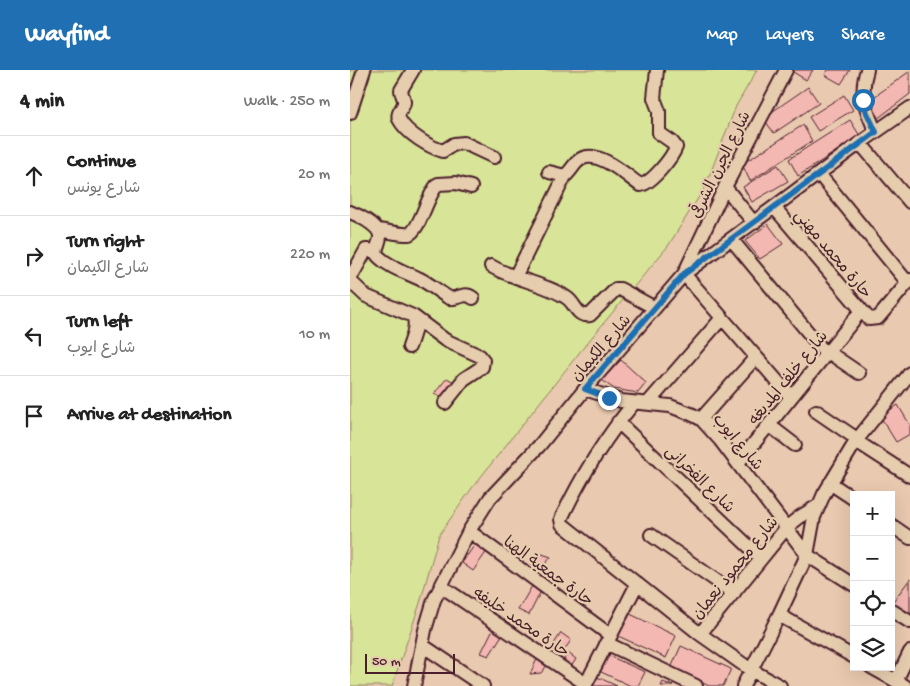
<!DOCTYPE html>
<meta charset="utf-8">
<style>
:root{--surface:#fff;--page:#f6f6f6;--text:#222;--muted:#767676;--line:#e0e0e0;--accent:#1f6fb2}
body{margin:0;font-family:"Gochi Hand","Playpen Sans Arabic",sans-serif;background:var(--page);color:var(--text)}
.controls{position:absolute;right:15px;bottom:15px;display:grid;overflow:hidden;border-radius:0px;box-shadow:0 5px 20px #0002}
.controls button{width:45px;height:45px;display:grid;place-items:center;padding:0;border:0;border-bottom:1px solid var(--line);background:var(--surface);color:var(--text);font:25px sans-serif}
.scale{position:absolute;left:15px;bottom:12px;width:90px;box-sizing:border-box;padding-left:5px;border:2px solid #4a1f2b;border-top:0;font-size:14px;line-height:18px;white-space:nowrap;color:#4a1f2b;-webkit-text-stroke:4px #e6cdae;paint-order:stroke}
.stop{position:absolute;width:15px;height:15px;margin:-11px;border:4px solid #1f6fb2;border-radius:50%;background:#fff}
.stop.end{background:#1f6fb2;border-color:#fff;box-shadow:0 1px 5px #0008}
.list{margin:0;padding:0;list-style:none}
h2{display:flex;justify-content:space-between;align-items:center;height:65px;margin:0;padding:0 20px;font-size:21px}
h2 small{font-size:16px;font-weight:400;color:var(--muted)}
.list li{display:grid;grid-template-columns:32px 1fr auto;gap:15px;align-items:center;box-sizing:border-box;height:80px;padding:0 20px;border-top:1px solid var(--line)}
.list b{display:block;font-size:19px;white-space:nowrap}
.list p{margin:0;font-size:16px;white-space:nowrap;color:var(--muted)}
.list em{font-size:16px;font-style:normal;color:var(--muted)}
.icon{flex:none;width:28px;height:28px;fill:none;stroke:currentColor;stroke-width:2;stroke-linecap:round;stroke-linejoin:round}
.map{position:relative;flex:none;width:560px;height:616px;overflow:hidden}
header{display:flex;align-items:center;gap:30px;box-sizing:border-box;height:70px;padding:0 25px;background:var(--accent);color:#fff}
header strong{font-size:24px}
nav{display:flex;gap:28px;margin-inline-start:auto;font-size:18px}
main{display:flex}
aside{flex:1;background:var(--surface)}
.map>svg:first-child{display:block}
</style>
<header>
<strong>Wayfind</strong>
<nav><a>Map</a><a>Layers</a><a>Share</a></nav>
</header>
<main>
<aside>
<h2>4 min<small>Walk · 250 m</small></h2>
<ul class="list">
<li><svg class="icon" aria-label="ahead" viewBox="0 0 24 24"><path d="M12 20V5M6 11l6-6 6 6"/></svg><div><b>Continue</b><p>شارع يونس</p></div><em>20 m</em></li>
<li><svg class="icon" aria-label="right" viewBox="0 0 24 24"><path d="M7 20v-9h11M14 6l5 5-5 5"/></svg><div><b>Turn right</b><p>شارع الكيمان</p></div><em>220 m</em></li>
<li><svg class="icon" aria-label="left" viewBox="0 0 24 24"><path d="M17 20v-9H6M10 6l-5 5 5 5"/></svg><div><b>Turn left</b><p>شارع ايوب</p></div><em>10 m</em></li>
<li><svg class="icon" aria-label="arrive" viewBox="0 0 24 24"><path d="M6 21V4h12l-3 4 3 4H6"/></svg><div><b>Arrive at destination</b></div></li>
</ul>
</aside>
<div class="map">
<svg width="560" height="616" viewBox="0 0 560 616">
<rect width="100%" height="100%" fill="#e9c9af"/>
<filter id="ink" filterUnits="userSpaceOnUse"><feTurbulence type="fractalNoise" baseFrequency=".02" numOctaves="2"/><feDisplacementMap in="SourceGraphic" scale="10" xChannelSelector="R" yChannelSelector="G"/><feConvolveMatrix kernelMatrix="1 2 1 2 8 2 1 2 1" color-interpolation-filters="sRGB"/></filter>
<g filter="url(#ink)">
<!-- green -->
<path fill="#d8e497" stroke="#918261" d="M0,0H407L386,36L355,117L318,176L237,273L122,418L89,465L70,533L42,616H0Z"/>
<!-- building -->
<path fill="#f4b8b3" stroke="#4a1f2b" d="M440,0H463L456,10Z
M478,0H500L491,14L475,5Z
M560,1V24L527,49L517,32Z
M458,17L469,33L424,63L413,48Z
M494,25L503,40L468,61L459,47Z
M500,50L510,66L448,106L439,89Z
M453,55L462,71L400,111L392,94Z
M428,95L438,111L402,132L393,117Z
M418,154L433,174L410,189L395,171Z
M271,290L296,313L288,323L264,319L252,310Z
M97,308L104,312L93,328L84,324Z
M548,335L560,355V364L546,372L530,346Z
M126,473L137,481L123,501L112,493Z
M189,483L201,487L190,500L181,493Z
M560,509V548L541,534Z
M182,516L191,521L179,545L168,540Z
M276,542L326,566L316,588L266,565Z
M143,559L152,565L139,586L131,583Z
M211,563L221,570L208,590L198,583Z
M331,576L381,599L373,616H359L321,598Z
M218,583L226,589L219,600L211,594Z
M257,585L295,602L288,616H281L249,601Z
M188,587L198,594L191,603L180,604Z
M243,605L267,616H237Z
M313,612L323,616H311Z"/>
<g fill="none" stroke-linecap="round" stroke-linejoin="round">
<!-- minor casing -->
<g stroke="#4a1f2b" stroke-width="16">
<path id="minor" d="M63,0L51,20C51,24 54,27 54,31C55,37 46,42 49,49C56,63 79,77 93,81L104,74L114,73L144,87
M436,0L375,117L334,204L441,327
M517,0C509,23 516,41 526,62
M0,43L14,0
M510,73L560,132
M199,102L215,106C221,101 225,92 231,89C248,79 277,106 290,115C301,114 322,88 326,77L322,72L309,63V41L304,28L307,0
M469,104L558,213
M375,117L404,153
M424,137L519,249L528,248L560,210
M0,142C8,145 28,155 30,165C31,173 22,181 29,187C40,198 56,202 70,209C80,214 89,222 99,228C108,230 114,221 123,228
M28,160C36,161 54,165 59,164C70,160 77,125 88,114L106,113L121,117
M382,170L476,284
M141,196C164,210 195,213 217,228C226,234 226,247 240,245L266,219H270L305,238
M165,207L215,106
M0,209L16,180H19L26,182
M0,211L16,226L63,246C68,255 62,268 59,277
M63,246L95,270L130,286L133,290L132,297L114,309L95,333
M478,282L509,303
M235,319L271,331L320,336L341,344L351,349L370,370L457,485L504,515
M284,333C254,369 231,407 211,449L212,454L350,564L401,600L430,616
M298,333L372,248
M466,341L507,369
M351,349L406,287
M268,352L411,488
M419,355L445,375
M506,371L560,406
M388,393L511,241
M480,413L504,429
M541,455L560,468
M119,461L260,565
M301,465L384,523
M91,516L236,614
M541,540L560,552
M429,545L504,587
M350,564L437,457L451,446L469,435
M256,573L346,616
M72,575L133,616
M521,597L555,616
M546,611L560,582
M64,616L75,560L84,530L119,461L140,428L189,376L235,319L334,204L510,73L560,38
M235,616L287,514
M393,616L429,545L457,485L464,447L474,424L506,371L560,303"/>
</g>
<!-- minor -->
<use href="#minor" stroke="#e6cdae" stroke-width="12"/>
</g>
</g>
<g fill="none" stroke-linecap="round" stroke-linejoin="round" filter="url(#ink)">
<!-- route -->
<path stroke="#1f6fb2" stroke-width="6" d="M259,328L235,319L334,204L526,62L517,43L513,30"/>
</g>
<g text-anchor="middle" stroke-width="4.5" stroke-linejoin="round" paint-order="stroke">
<!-- street labels -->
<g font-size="16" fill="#4a1f2b" stroke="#e6cdae">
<text transform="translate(369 94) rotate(-64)" y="6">شارع الجرن الشرقى</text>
<text transform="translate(484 183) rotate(50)" y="6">حارة محمد مهني</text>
<text transform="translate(250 277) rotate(-49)" y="6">شارع الكيمان</text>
<text transform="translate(437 307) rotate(-51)" y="6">شارع خلف المدبغه</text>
<text transform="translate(389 371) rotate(50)" y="6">شارع ايوب</text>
<text transform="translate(351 408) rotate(44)" y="6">شارع الفخرانى</text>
<text transform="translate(384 497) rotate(-51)" y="6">شارع محمود نعمان</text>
<text transform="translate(199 500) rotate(36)" y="6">حارة جمعية الهنا</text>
<text transform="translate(172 551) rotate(34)" y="6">حارة محمد خليفه</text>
</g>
</g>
</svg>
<div class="controls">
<button>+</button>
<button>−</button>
<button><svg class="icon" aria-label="locate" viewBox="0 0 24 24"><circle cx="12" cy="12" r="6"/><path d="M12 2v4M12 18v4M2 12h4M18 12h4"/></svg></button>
<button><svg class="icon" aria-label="layers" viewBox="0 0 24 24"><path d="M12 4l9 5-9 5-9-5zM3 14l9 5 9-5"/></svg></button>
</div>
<div class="scale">50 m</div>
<div class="stop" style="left:513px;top:30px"></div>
<div class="stop end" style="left:259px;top:328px"></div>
</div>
</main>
